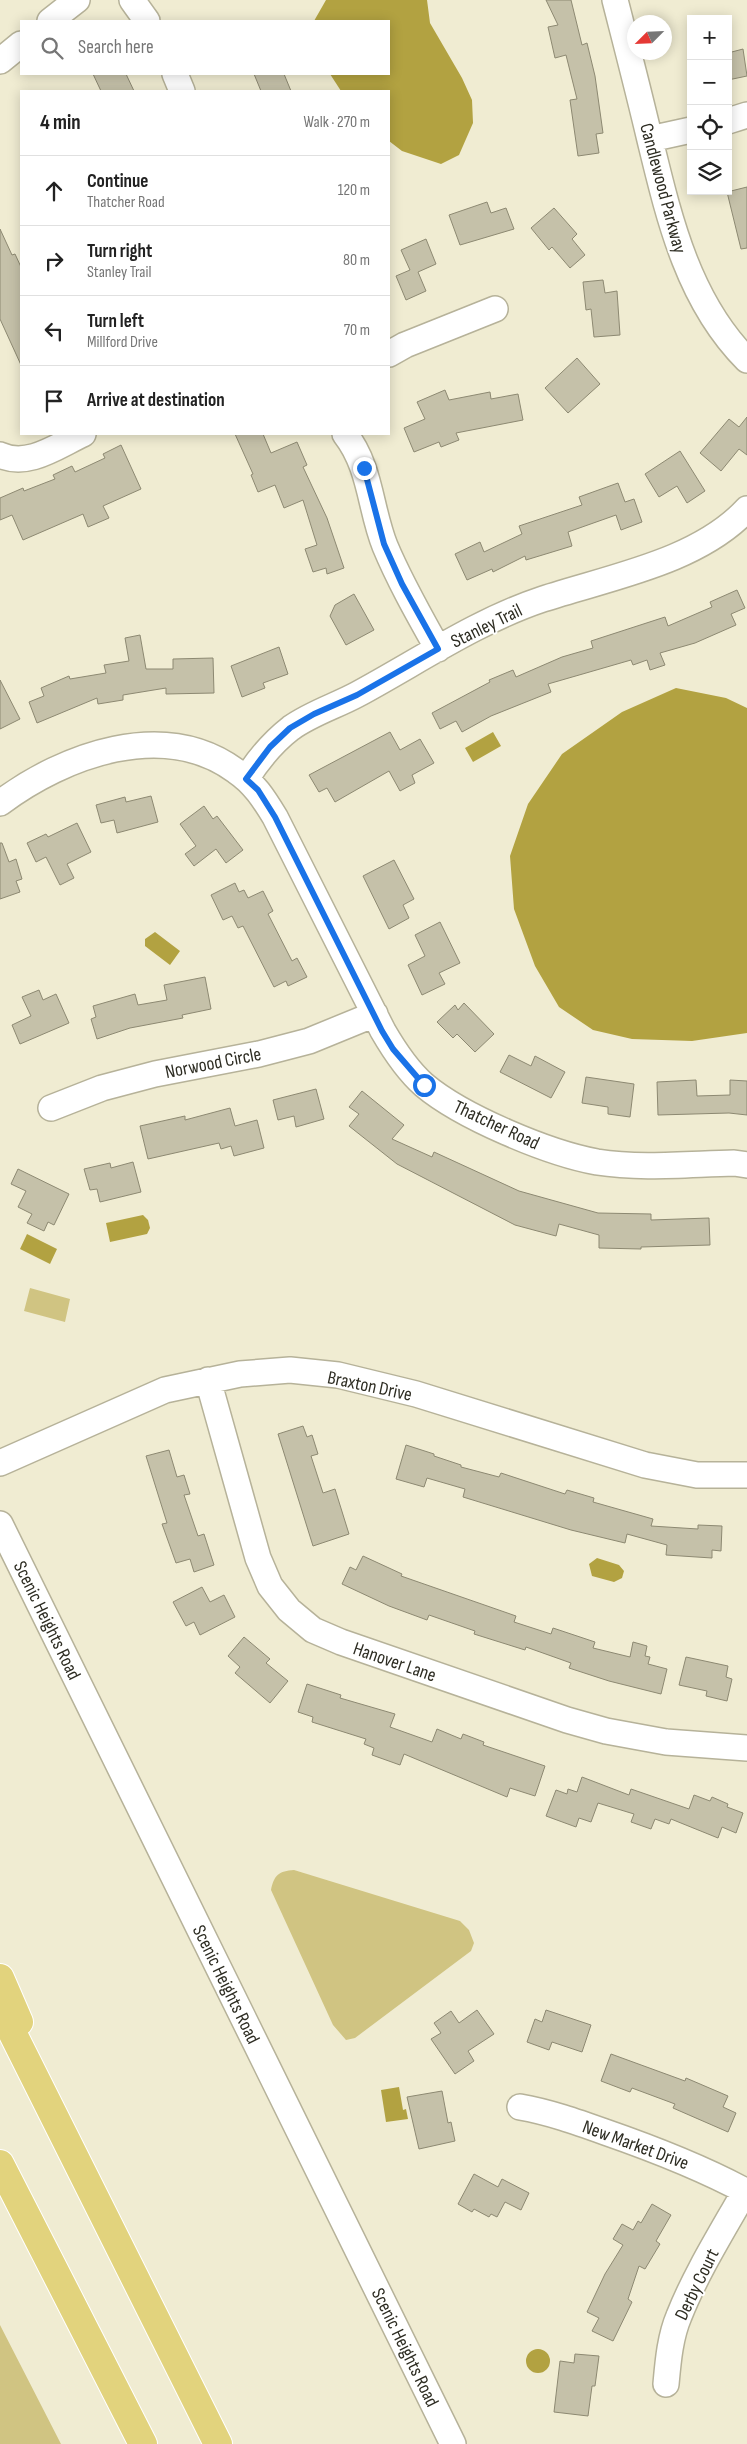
<!DOCTYPE html>
<meta charset="utf-8">
<style>
:root{--surface:#fff;--page:#f6f6f6;--text:#222;--muted:#767676;--line:#e0e0e0}
body{margin:0;font-family:"Sofia Sans Condensed",sans-serif;background:var(--page);color:var(--text)}
.controls{position:absolute;right:15px;top:15px;display:grid;overflow:hidden;border-radius:0px;box-shadow:0 2px 12px #0003}
.controls button{width:45px;height:45px;display:grid;place-items:center;padding:0;border:0;border-bottom:1px solid var(--line);background:var(--surface);color:var(--text);font:25px sans-serif}
.compass{position:absolute;left:627px;top:15px;width:45px;height:45px;border-radius:50%;background:var(--surface);box-shadow:0 2px 12px #0003;rotate:246deg}
.stop{position:absolute;width:15px;height:15px;margin:-11px;border:4px solid #1a73e8;border-radius:50%;background:#fff}
.stop.end{background:#1a73e8;border-color:#fff;box-shadow:0 1px 5px #0008}
.list{margin:0;padding:0;list-style:none}
h2{display:flex;justify-content:space-between;align-items:center;height:65px;margin:0;padding:0 20px;font-size:21px}
h2 small{font-size:16px;font-weight:400;color:var(--muted)}
.list li{display:grid;grid-template-columns:32px 1fr auto;gap:15px;align-items:center;box-sizing:border-box;height:70px;padding:0 20px;border-top:1px solid var(--line)}
.list b{display:block;font-size:19px;white-space:nowrap}
.list p{margin:0;font-size:16px;white-space:nowrap;color:var(--muted)}
.list em{font-size:16px;font-style:normal;color:var(--muted)}
.icon{flex:none;width:28px;height:28px;fill:none;stroke:currentColor;stroke-width:2;stroke-linecap:round;stroke-linejoin:round}
.map{position:relative;flex:none;width:747px;height:2444px;overflow:hidden}
.search{position:absolute;background:var(--surface);box-shadow:0 2px 12px #0003;left:20px;top:20px;width:370px;height:55px;display:flex;align-items:center;gap:12px;box-sizing:border-box;padding:0 18px;border-radius:0px;color:var(--muted);font-size:19px}
.panel{position:absolute;background:var(--surface);box-shadow:0 2px 12px #0003;left:20px;top:90px;width:370px;height:345px;border-radius:0px}
.map>svg:first-child{display:block}
</style>
<div class="map">
<svg width="747" height="2444" viewBox="0 0 747 2444">
<rect width="100%" height="100%" fill="#f0ecd2"/>
<!-- green -->
<path fill="#d0c482" d="M30,1288L70,1299L65,1322L24,1311Z
M294,1870L460,1921L469,1930L474,1943L471,1951L355,2038L346,2040L333,2025L271,1890C274,1875 279,1871 294,1870Z
M0,2325L61,2444H0Z"/>
<!-- water -->
<path fill="#b2a241" d="M326,0H427L430,23L462,78L472,100L473,123L459,155L441,164L402,151L389,141V91H341L330,74H389V21H314Z
M676,688L726,698L747,708V1033L692,1041L632,1039L593,1030L559,1007L535,966L514,909L510,856L528,804L562,754L622,712Z
M493,732L501,746L473,762L465,748Z
M155,932L180,951L170,965L145,946V939Z
M143,1215L148,1220L150,1228L147,1234L110,1242L106,1223Z
M27,1234L57,1249L50,1264L20,1249Z
M597,1558L619,1565L624,1571L622,1578L614,1582L592,1576L589,1564Z
M399,2087L403,2110L406,2109L408,2119L386,2122L381,2090Z
M526 2361a12 12 0 1 1 24 0a12 12 0 1 1-24 0Z"/>
<!-- building -->
<path fill="#c5c1a9" stroke="#8d8972" d="M546,0H571L582,45L587,43L595,76L603,133L596,134L599,153L578,156L570,100L577,99L566,55L555,58L548,27L558,25Z
M743,49L747,76L728,80V53Z
M93,74H126L134,91H101Z
M254,74H284L291,91H261Z
M747,187V248L741,249L727,192Z
M487,202L491,213L506,208L514,229L460,245L449,215Z
M554,208L577,234L572,239L585,255L570,268L552,247L549,250L531,228Z
M0,229L12,255L15,254L21,267V365L0,319Z
M426,239L436,264L418,272L426,291L406,300L396,276L410,270L401,250Z
M603,280L605,293L617,291L620,335L594,337L591,309L586,310L583,282Z
M577,358L600,384L568,413L545,388Z
M445,390L449,400L490,392L491,399L518,394L523,420L456,433L459,440L441,447L439,442L414,452L404,428L425,419L417,402Z
M747,417V455L739,449L721,471L700,453L729,419L739,427Z
M235,434H263L271,453L297,442L307,465L303,467L327,518L344,568L327,574L326,568L313,572L305,549L317,545L303,500L284,508L275,485L258,492L251,475L253,474Z
M121,445L141,489L103,506L109,518L88,527L83,514L23,540L12,515L0,520V498L23,488L24,491L55,479L53,475L72,466L75,472L105,458L103,454Z
M680,451L705,491L687,503L677,486L659,497L645,474Z
M618,483L625,502L634,499L642,522L621,530L616,515L568,532L572,546L526,560L525,556L493,572L492,569L467,580L455,554L480,542L484,552L522,534L519,526L582,505L579,497Z
M737,590L745,608L731,614L736,625L695,643L660,653L665,665L650,670L647,660L633,665L631,660L548,684L551,692L491,716L462,732L456,721L440,729L432,713L490,682L489,680L513,670L516,677L562,657L593,648L591,641L665,617L668,626L712,607L710,602Z
M354,594L374,630L346,645L330,616L335,605Z
M140,635L146,669H173V659L213,658L214,693L166,694V688L123,695V700L98,704L97,698L37,723L29,702L44,696L41,688L69,676L70,679L106,673L104,665L129,661L125,638Z
M279,647L288,674L263,683L265,688L242,697L231,666Z
M0,680L20,719L0,729Z
M390,732L400,750L420,739L434,763L412,775L415,783L400,791L389,771L335,802L327,788L319,792L309,775Z
M151,796L158,822L117,833L114,820L101,823L96,805L125,797L126,802Z
M204,806L213,819L217,816L243,850L226,863L216,849L194,866L185,854L196,846L180,824Z
M77,823L91,852L67,864L74,878L60,885L46,857L36,862L27,843L46,834L48,837Z
M0,843H2L9,862L16,859L22,879L16,881L20,892L0,899Z
M394,860L414,899L403,905L409,918L389,929L363,876Z
M235,883L239,892L244,890L248,898L263,891L273,911L268,914L292,961L297,958L307,977L288,986L286,981L274,987L243,926L238,928L232,916L223,920L211,895Z
M440,922L460,963L439,973L445,984L422,995L408,965L425,956L415,935Z
M205,977L211,1009L182,1015L183,1018L130,1028L97,1039L91,1019L96,1017L93,1006L135,994L138,1005L167,1000L164,985Z
M39,990L43,1000L56,994L69,1023L20,1044L12,1025L31,1016L22,997Z
M464,1003L494,1034L475,1052L457,1034L453,1038L437,1022L455,1005L458,1010Z
M509,1055L531,1066L535,1056L565,1072L551,1098L500,1072Z
M586,1077L634,1084L630,1117L608,1114V1107L582,1103Z
M696,1080L697,1096L730,1095V1080L747,1081V1115L729,1113L658,1115L657,1082Z
M316,1089L324,1119L296,1127L294,1116L278,1120L273,1100Z
M362,1091L404,1125L392,1139L432,1157L434,1152L519,1191L598,1213L651,1214V1220L709,1218L710,1245L641,1247V1249L599,1248V1235L559,1224L556,1236L515,1225L397,1164L349,1126L359,1114L349,1107Z
M230,1108L235,1126L257,1120L264,1148L234,1156L231,1146L221,1149L219,1143L148,1159L140,1126L185,1116V1120Z
M133,1162L141,1192L100,1202L97,1189L90,1190L84,1169L110,1163L111,1168Z
M18,1169L69,1194L54,1225L48,1222L44,1231L27,1223L32,1214L18,1207L26,1191L11,1184Z
M303,1426L307,1437L312,1435L318,1454L311,1456L323,1493L335,1489L349,1534L313,1546L278,1434Z
M406,1445L434,1454V1456L461,1465V1467L499,1477L501,1473L565,1494L567,1490L594,1498L593,1502L653,1519L651,1526L698,1529V1525L722,1526L721,1551L712,1550V1558L666,1555L667,1545L627,1534L625,1543L571,1530L463,1497L465,1489L427,1478L424,1487L396,1479Z
M169,1450L177,1477L184,1475L190,1494L184,1495L198,1536L204,1534L214,1565L194,1572L190,1559L176,1563L162,1524L167,1523L146,1456Z
M363,1556L402,1574L401,1576L516,1616L514,1622L551,1634L553,1628L595,1642L593,1648L630,1657L633,1642L647,1646L645,1656L650,1657L648,1664L667,1669L661,1694L609,1681L569,1668L571,1663L526,1647L525,1650L474,1634L475,1631L429,1615L427,1620L389,1606L342,1584L350,1567L356,1570Z
M202,1587L210,1602L224,1595L235,1617L200,1635L194,1622L186,1626L173,1602Z
M244,1637L270,1659L266,1663L288,1681L270,1703L235,1673L240,1667L228,1656Z
M686,1657L728,1666L726,1677L732,1679L727,1701L706,1696L707,1691L679,1685Z
M307,1684L341,1695L340,1698L395,1714L390,1727L432,1742L437,1729L461,1739L463,1734L484,1742L483,1745L545,1766L535,1796L510,1788L507,1797L404,1754L400,1765L372,1755L374,1748L364,1744L366,1739L312,1722L313,1717L298,1712Z
M582,1777L629,1795L631,1789L689,1809L694,1795L710,1801L712,1797L728,1804L727,1807L743,1813L736,1833L722,1827L718,1838L671,1819L669,1824L655,1819L651,1829L631,1822L634,1814L598,1803L591,1822L579,1818L576,1827L546,1816L556,1790L567,1794L568,1789L577,1792Z
M477,2010L494,2034L468,2051L474,2061L455,2074L431,2039L441,2033L434,2023L451,2011L459,2023Z
M546,2010L591,2025L582,2052L552,2042L549,2050L527,2042L535,2019L542,2022Z
M611,2054L685,2081L686,2078L728,2096L723,2107L736,2113L728,2132L673,2108L675,2104L632,2088L630,2092L601,2081Z
M442,2091L448,2123L451,2122L455,2141L419,2149L407,2097Z
M474,2174L498,2187L502,2179L529,2193L521,2210L505,2202L497,2217L491,2214L489,2217L474,2209L472,2212L458,2204Z
M652,2204L671,2215L656,2241L660,2244L645,2269L639,2266L628,2299L632,2302L613,2341L592,2331L599,2318L587,2312L605,2274L623,2245L613,2239L622,2224L633,2230L638,2221L641,2223Z
M575,2354L599,2356L595,2386H592L588,2416L554,2412L560,2361L574,2363Z"/>
<g fill="none" stroke-linecap="round" stroke-linejoin="round">
<!-- minor casing -->
<g stroke="#b6b299" stroke-width="28">
<path id="minor" d="M132,0L147,21
M615,0C627,47 639,93 650,140C669,218 688,301 747,360
M50,21L77,0
M0,61L21,44
M175,74L182,91
M728,121L747,115
M650,139L691,130
M389,354L405,345L495,309
M345,434C371,467 370,509 385,546C400,582 419,615 438,649
M0,455C28,468 57,446 83,434
M246,779C258,760 273,742 291,728C312,713 336,706 358,694C419,661 477,621 543,599C610,577 698,562 747,509
M0,803C64,755 164,718 236,771C254,783 264,799 275,817L383,1031C394,1050 407,1070 424,1085C462,1117 548,1153 597,1162C641,1169 689,1164 734,1163L747,1165
M51,1108L102,1088L155,1074L259,1054L309,1041L375,1014
M208,1380L258,1558L270,1586L289,1610L313,1630L341,1642L567,1720L606,1731L666,1742L747,1748
M0,1463L165,1390L240,1374L290,1370L338,1375L416,1394L645,1465L697,1475H747
M0,1524L453,2444
M520,2107C549,2112 577,2122 605,2132C654,2149 701,2167 747,2192
M666,2384C668,2362 670,2337 679,2316C696,2273 722,2232 745,2191"/>
</g>
<!-- highway casing -->
<g stroke="#fff" stroke-width="30">
<path id="highway" d="M0,1978L19,2022
M0,2008L218,2444
M0,2164L143,2444"/>
</g>
<!-- minor -->
<use href="#minor" stroke="#fff" stroke-width="25"/>
<!-- highway -->
<use href="#highway" stroke="#e2d37d" stroke-width="28"/>
</g>
<g fill="none" stroke-linecap="round" stroke-linejoin="round">
<!-- route -->
<path stroke="#1a73e8" stroke-width="6" d="M364,468L384,544L402,584L438,649L357,695L314,714L290,728L270,747L246,779L258,790L275,817L382,1031L393,1049L424,1085"/>
</g>
<g text-anchor="middle" stroke-width="4" stroke-linejoin="round" paint-order="stroke">
<!-- street labels -->
<g font-size="19" fill="#2d2c22" stroke="#fff">
<text transform="translate(664 188) rotate(75)" y="7">Candlewood Parkway</text>
<text transform="translate(486 625) rotate(-26)" y="7">Stanley Trail</text>
<text transform="translate(213 1062) rotate(-11)" y="7">Norwood Circle</text>
<text transform="translate(497 1124) rotate(25)" y="7">Thatcher Road</text>
<text transform="translate(370 1385) rotate(12)" y="7">Braxton Drive</text>
<text transform="translate(48 1620) rotate(64)" y="7">Scenic Heights Road</text>
<text transform="translate(395 1661) rotate(19)" y="7">Hanover Lane</text>
<text transform="translate(227 1984) rotate(64)" y="7">Scenic Heights Road</text>
<text transform="translate(636 2144) rotate(20)" y="7">New Market Drive</text>
<text transform="translate(696 2284) rotate(-64)" y="7">Derby Court</text>
<text transform="translate(406 2347) rotate(64)" y="7">Scenic Heights Road</text>
</g>
</g>
</svg>
<div class="controls">
<button>+</button>
<button>−</button>
<button><svg class="icon" aria-label="locate" viewBox="0 0 24 24"><circle cx="12" cy="12" r="6"/><path d="M12 2v4M12 18v4M2 12h4M18 12h4"/></svg></button>
<button><svg class="icon" aria-label="layers" viewBox="0 0 24 24"><path d="M12 4l9 5-9 5-9-5zM3 14l9 5 9-5"/></svg></button>
</div>
<svg class="compass" viewBox="-18 -18 36 36"><path d="M0-13l5 13h-10z" fill="#e53935"/><path d="M0 13l5-13h-10z" fill="#767676"/></svg>
<div class="stop" style="left:424px;top:1085px"></div>
<div class="stop end" style="left:364px;top:468px"></div>
<div class="search"><svg class="icon" aria-label="search" viewBox="0 0 24 24"><circle cx="10" cy="10" r="6"/><path d="M15 15l6 6"/></svg>Search here</div>
<section class="panel">
<h2>4 min<small>Walk · 270 m</small></h2>
<ul class="list">
<li><svg class="icon" aria-label="ahead" viewBox="0 0 24 24"><path d="M12 20V5M6 11l6-6 6 6"/></svg><div><b>Continue</b><p>Thatcher Road</p></div><em>120 m</em></li>
<li><svg class="icon" aria-label="right" viewBox="0 0 24 24"><path d="M7 20v-9h11M14 6l5 5-5 5"/></svg><div><b>Turn right</b><p>Stanley Trail</p></div><em>80 m</em></li>
<li><svg class="icon" aria-label="left" viewBox="0 0 24 24"><path d="M17 20v-9H6M10 6l-5 5 5 5"/></svg><div><b>Turn left</b><p>Millford Drive</p></div><em>70 m</em></li>
<li><svg class="icon" aria-label="arrive" viewBox="0 0 24 24"><path d="M6 21V4h12l-3 4 3 4H6"/></svg><div><b>Arrive at destination</b></div></li>
</ul>
</section>
</div>
